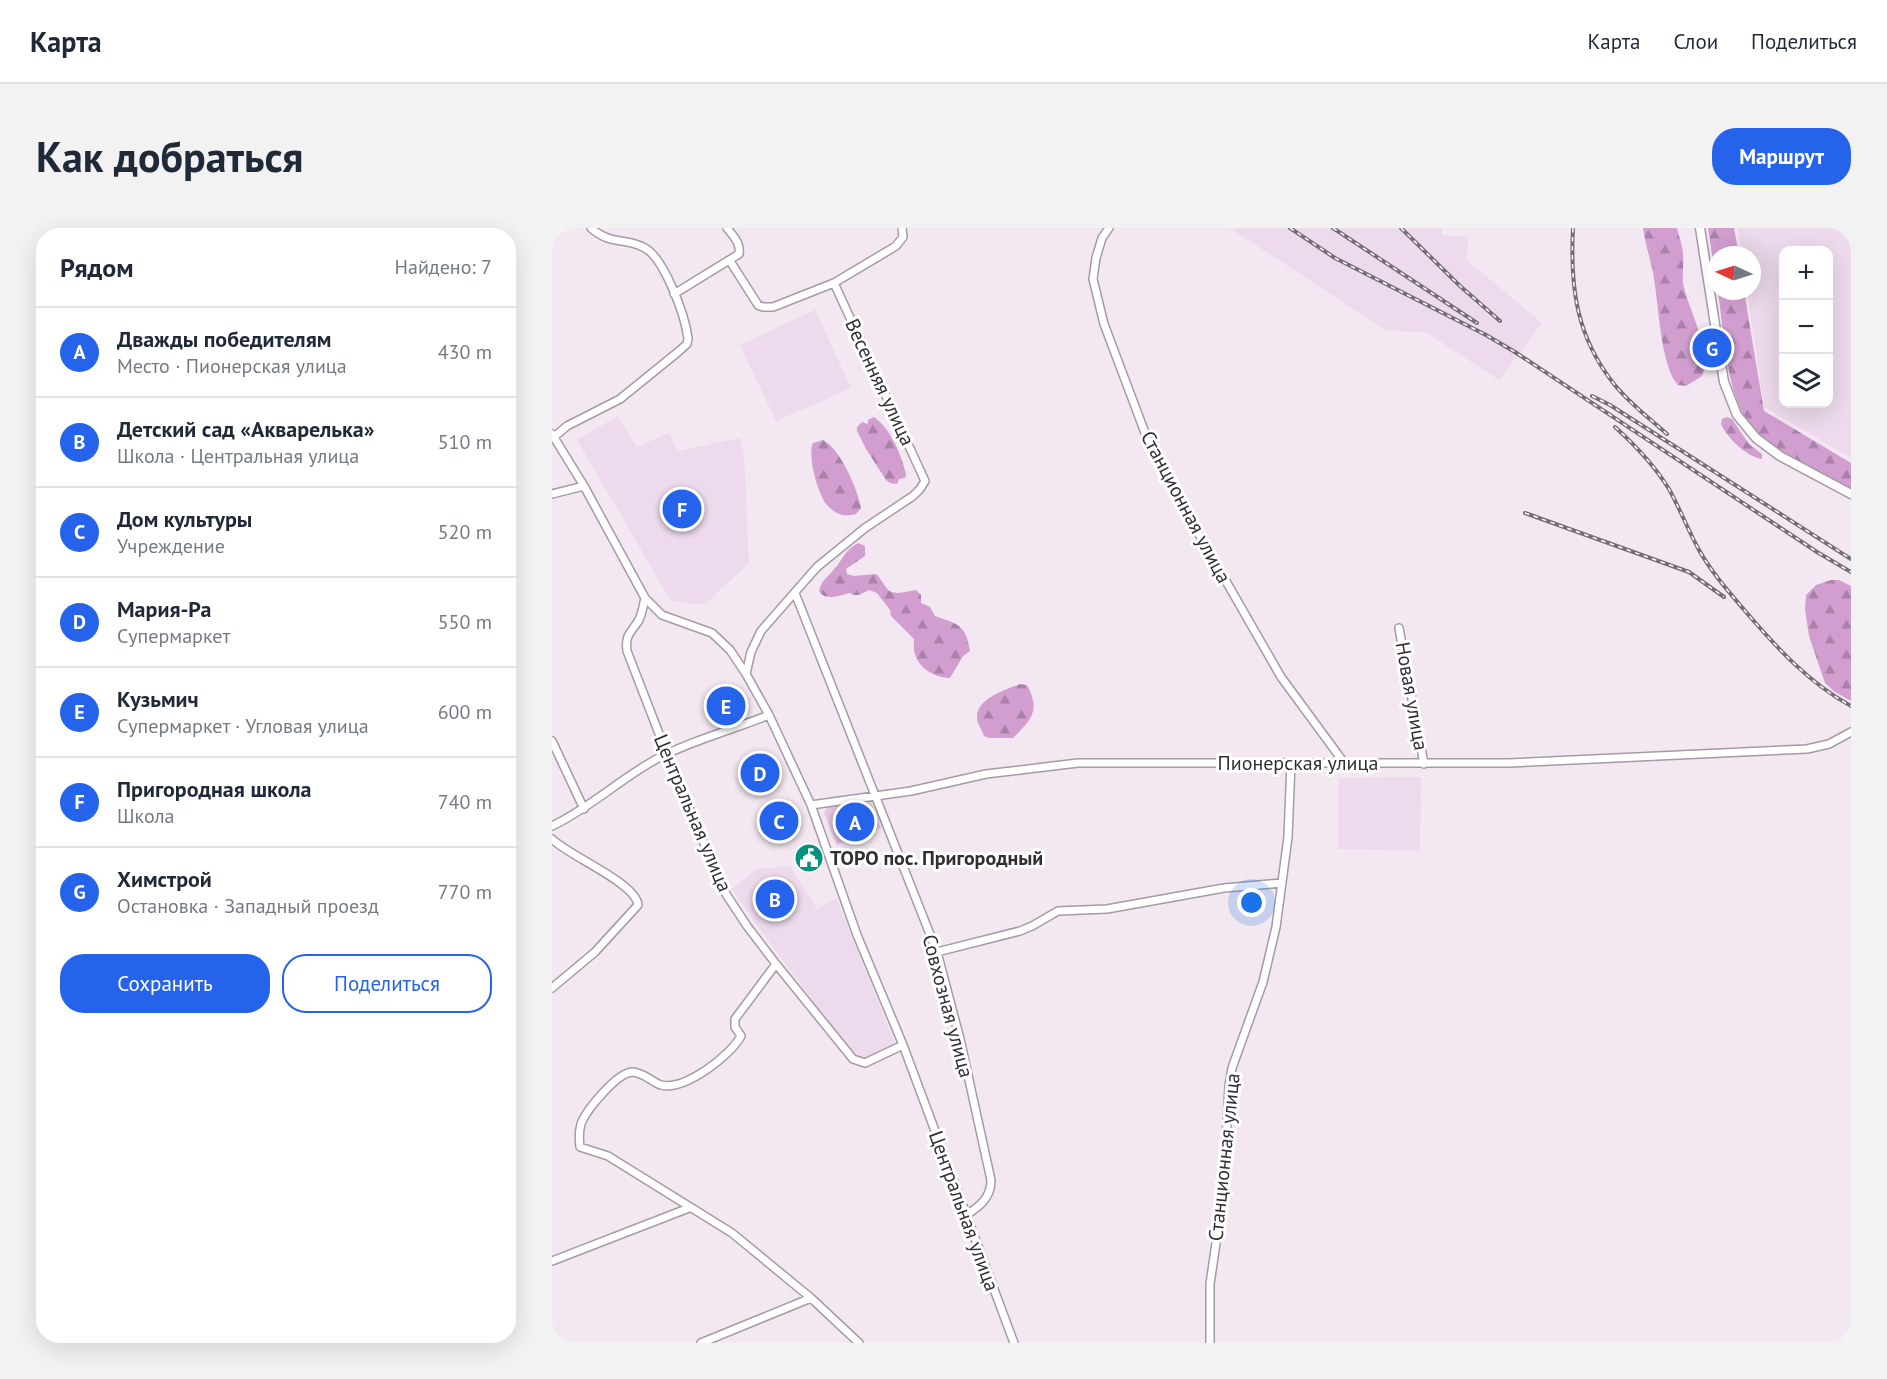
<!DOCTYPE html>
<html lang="ru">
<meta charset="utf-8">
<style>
:root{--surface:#fff;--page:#f2f2f3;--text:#1f2937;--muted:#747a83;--line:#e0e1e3;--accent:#2563eb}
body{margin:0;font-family:"PT Sans",sans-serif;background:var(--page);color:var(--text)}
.controls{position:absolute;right:18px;top:18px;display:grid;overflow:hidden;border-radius:12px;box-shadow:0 6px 24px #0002}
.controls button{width:54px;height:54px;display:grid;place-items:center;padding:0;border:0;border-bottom:2px solid var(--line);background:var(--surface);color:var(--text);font:30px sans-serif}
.compass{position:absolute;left:1155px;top:18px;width:54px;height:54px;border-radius:50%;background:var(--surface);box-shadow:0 6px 24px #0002;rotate:274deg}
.you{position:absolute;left:700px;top:675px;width:21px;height:21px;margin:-15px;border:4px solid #fff;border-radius:50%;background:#1a73e8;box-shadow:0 0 0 9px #1a73e833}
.badge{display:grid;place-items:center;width:39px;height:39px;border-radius:50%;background:var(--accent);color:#fff;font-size:20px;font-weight:700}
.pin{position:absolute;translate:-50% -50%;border:3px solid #fff;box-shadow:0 2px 6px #0006}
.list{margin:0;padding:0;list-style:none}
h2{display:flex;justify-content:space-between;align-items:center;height:78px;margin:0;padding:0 24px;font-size:26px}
h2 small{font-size:20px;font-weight:400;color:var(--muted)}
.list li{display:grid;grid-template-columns:39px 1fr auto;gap:18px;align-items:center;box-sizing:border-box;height:90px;padding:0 24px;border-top:2px solid var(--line)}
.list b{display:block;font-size:22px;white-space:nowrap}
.list p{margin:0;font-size:20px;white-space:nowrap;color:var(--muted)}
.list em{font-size:20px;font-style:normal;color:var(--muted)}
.actions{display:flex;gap:12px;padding:18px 24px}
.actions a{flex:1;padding:14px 0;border:2px solid var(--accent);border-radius:24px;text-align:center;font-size:21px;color:var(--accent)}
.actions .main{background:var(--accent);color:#fff}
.icon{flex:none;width:33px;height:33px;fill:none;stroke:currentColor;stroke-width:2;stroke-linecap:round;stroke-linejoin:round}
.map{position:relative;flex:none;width:1299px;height:1115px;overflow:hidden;border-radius:24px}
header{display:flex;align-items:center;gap:36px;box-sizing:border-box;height:84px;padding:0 30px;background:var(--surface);border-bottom:2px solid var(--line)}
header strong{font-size:28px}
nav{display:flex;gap:33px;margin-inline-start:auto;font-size:21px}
.intro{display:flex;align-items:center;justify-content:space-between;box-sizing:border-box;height:144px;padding:0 36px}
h1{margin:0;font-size:42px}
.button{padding:15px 27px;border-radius:24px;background:var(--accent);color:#fff;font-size:21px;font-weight:700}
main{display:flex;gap:36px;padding:0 36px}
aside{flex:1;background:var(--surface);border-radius:24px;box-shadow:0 6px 24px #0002}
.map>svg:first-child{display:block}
</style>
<header>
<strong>Карта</strong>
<nav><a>Карта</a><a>Слои</a><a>Поделиться</a></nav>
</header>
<div class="intro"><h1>Как добраться</h1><a class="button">Маршрут</a></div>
<main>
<aside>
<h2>Рядом<small>Найдено: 7</small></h2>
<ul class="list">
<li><span class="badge">A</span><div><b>Дважды победителям</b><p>Место · Пионерская улица</p></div><em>430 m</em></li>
<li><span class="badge">B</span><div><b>Детский сад «Акварелька»</b><p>Школа · Центральная улица</p></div><em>510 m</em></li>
<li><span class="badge">C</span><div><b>Дом культуры</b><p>Учреждение</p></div><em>520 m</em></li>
<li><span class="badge">D</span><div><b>Мария-Ра</b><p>Супермаркет</p></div><em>550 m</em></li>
<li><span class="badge">E</span><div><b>Кузьмич</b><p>Супермаркет · Угловая улица</p></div><em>600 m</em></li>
<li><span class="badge">F</span><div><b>Пригородная школа</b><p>Школа</p></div><em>740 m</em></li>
<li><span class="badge">G</span><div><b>Химстрой</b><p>Остановка · Западный проезд</p></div><em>770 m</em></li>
</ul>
<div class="actions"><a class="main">Сохранить</a><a>Поделиться</a></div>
</aside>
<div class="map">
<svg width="1299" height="1115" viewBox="0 0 1299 1115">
<defs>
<pattern id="forest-firs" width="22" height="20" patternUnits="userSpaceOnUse" patternTransform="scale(1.5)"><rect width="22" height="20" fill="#d19ecf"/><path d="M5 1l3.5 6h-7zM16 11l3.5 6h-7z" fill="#aa81a9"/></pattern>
</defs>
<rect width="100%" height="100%" fill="#f3e7f2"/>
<!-- built -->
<path fill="#eddaec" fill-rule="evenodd" d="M678,0H890V7L916,9L915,32L990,95L947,152L875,105L833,102Z
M1186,0H1299V230L1212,179L1195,63H1200V27H1190ZM1232,22H1276V176H1232Z
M263,82L299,160L224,193L188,117Z
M66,188L85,219L117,205L126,223L188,210L192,226L197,335L152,377L119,373L25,212Z
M869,549L868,623L786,621V550Z
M238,638L265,681L284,670L343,816L313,832L304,831L201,692L180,661L204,641Z"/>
<!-- green -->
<path fill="#e8c5e6" d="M312,572L319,574L329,600L285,617L272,585L276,579Z"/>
<!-- forest -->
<path fill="url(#forest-firs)" d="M1091,0H1125C1127,9 1131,18 1131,27C1132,36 1130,46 1131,55C1135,79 1162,126 1150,148L1134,158L1126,157C1107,137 1107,69 1100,40C1097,27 1093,14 1091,0Z
M1156,0H1182L1187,27H1164V53Z
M1166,63H1192L1212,183L1299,235V262L1215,215C1173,184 1173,111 1166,63Z
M322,189C339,201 349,226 354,246L353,250L347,251L345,256L338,255L334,252L314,221L305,203V199L310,194L316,196V192Z
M1175,189L1180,191L1197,216L1210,226V231C1195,229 1175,210 1169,196L1170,191Z
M271,212C288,220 306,262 309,280L304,286C293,289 285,287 277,279C266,270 255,227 261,215Z
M306,315L313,318V328L294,341L295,346L302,348L324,346C328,350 330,353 333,358C340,370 353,363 364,362L369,367V375L378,379L383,388C405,396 414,396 418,423L411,428L398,450C384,450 367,441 363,426C361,421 362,416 362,411L339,388L338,382L325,365L317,362L307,367H301L298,365C288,368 272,373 267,363C269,352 277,348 283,340C292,330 292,323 306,315Z
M1279,352H1287L1299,358V473L1283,464L1273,455L1257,408L1253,381L1254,367L1264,357Z
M468,456L475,457C489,483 479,492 461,510H438L432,508C430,502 425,496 425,490C424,470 454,462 468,456Z"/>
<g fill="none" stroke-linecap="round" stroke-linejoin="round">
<!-- minor casing -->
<g stroke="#a69aa5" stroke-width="10">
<path id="minor" d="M557,0L550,10L544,30L541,51L552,96L601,226L729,449L793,536
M178,33L206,77L211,79H221L282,55L344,18L351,9L350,0
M122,66L187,26C189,15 181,8 175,0
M0,206L32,258L93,370L110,387L160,405L178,422L194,446L217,487L259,577L305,707L351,817L462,1115
M2,209L15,198L68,171L126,124L135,116L136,110C133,88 112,28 91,19C71,9 60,18 39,0
M0,266L32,258
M243,365L385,724L408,811L439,952C439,970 428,978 413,988
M93,370C91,378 90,389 85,395C77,406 73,409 75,423L120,539L172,663L195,698L224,736L301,831L313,835L351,817
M847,400L872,536
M194,446L199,424L209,403L265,339L313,300L361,268L368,261L373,253L282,55
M0,513L32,581
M259,577L359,563L434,546L526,535H957L1255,521L1277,516L1299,504
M0,598C36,581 66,553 101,533C135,514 180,502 217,487
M0,611C17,628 84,655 86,677L43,724L0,760
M385,724L468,703L480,698L506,683L555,681L672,660L730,655
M224,736L183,791V799L189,808C179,827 133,863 109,857C100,854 91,844 80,844C65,845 34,882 29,896C27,903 27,911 28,919L56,928L180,1005L259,1070L307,1115
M0,1033L137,980
M149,1115L259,1070
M658,1115V1056L671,967L677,858L680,840L711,754L724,699L736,609L739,535"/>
</g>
<!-- major casing -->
<g stroke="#a69aa5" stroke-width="11">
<path id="major" d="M1148,0L1172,154L1185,187L1204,210L1228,228L1299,266"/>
</g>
<!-- minor -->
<use href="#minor" stroke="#fff" stroke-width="7"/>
<!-- major -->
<use href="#major" stroke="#fff" stroke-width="8"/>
<!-- rail casing -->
<g stroke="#756d74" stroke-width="4">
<path id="rail" d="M738,0L783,30L934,107L963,124L1265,324L1299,344
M781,0L925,95
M849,0L908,58L948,93
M1021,0C1018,59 1024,108 1062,156C1077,175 1097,190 1115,206
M1040,168L1058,177L1299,331
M1063,199C1083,217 1102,237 1117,261C1128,281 1136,302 1147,322C1160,345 1177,364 1194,384C1225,420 1257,455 1299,478
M973,285L1137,344L1172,369"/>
</g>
<!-- rail -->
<use href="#rail" stroke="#fff" stroke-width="1.5" stroke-dasharray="4.5" stroke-linecap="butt"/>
</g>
<!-- icons -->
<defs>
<g id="civic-disc" transform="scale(1.5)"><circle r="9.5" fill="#03927d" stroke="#fff"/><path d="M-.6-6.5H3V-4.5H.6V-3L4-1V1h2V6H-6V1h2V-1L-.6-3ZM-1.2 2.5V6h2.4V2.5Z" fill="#fff"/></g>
</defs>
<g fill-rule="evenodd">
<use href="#civic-disc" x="257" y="630"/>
</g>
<g text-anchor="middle" stroke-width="6" stroke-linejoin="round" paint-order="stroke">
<!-- street labels -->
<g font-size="20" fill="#332e33" stroke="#fff">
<text transform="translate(328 154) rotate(65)" y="7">Весенняя улица</text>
<text transform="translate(634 279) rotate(62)" y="7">Станционная улица</text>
<text transform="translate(860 468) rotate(80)" y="7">Новая улица</text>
<text x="746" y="542">Пионерская улица</text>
<text transform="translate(141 585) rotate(67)" y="7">Центральная улица</text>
<text transform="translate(396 778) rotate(75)" y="7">Совхозная улица</text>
<text transform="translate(672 929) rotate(-84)" y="7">Станционная улица</text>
<text transform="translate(412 983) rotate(70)" y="7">Центральная улица</text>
</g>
<!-- poi labels -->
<g font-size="20" font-weight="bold" fill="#332e33" stroke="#fff" text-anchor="start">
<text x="278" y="637">ТОРО пос. Пригородный</text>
</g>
</g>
</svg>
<div class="controls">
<button>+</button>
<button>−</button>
<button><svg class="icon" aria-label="layers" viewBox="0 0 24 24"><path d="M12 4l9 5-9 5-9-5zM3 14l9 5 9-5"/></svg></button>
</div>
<svg class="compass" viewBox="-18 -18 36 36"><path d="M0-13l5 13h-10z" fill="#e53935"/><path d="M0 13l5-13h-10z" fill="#747a83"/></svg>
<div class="you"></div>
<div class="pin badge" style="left:303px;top:594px">A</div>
<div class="pin badge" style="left:223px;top:671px">B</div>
<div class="pin badge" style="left:227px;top:593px">C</div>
<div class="pin badge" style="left:208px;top:545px">D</div>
<div class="pin badge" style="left:174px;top:478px">E</div>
<div class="pin badge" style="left:130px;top:281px">F</div>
<div class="pin badge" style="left:1160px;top:120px">G</div>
</div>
</main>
